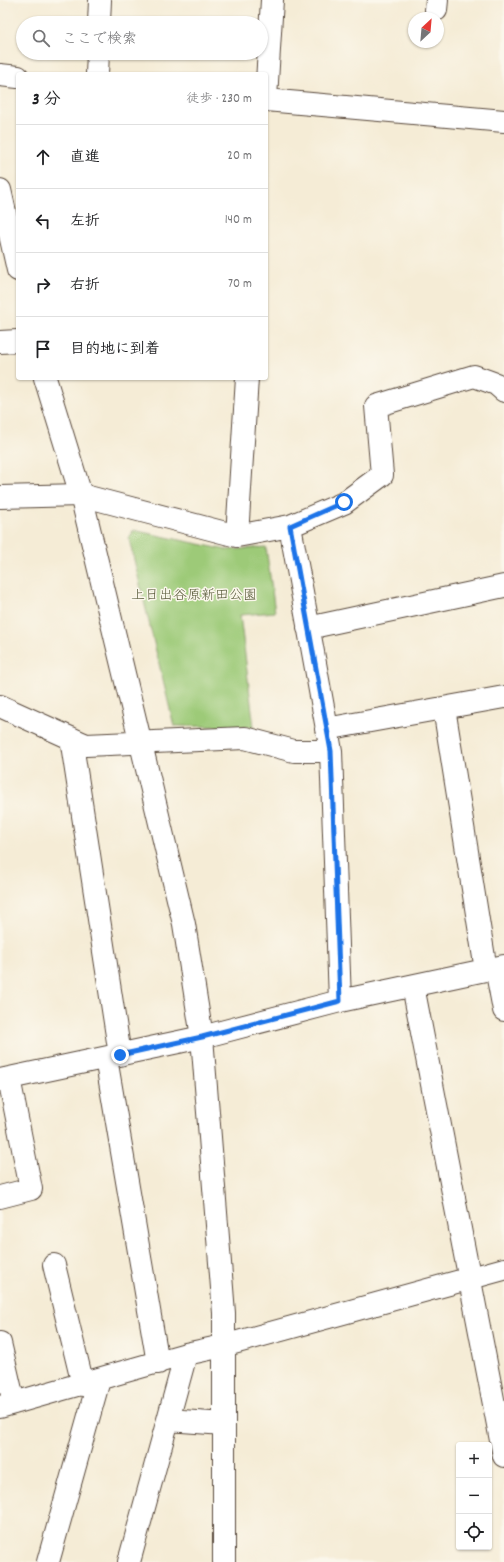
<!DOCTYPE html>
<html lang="ja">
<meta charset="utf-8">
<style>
:root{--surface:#fff;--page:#f2f2f2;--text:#202124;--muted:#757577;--line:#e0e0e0}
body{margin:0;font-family:Dekko,"Klee One",sans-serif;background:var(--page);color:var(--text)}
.controls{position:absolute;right:12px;bottom:12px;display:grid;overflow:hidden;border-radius:4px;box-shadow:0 1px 3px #0004}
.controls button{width:36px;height:36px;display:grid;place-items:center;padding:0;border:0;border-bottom:1px solid var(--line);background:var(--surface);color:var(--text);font:20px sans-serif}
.compass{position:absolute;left:408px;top:12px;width:36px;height:36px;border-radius:50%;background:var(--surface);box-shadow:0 1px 3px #0004;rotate:26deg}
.stop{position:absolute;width:12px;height:12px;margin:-9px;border:3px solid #1a73e8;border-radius:50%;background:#fff}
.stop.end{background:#1a73e8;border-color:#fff;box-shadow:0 1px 4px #0008}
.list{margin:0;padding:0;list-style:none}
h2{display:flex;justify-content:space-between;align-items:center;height:52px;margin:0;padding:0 16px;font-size:17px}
h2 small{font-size:13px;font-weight:400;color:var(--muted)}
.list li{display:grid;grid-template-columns:26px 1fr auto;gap:12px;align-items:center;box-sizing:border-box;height:64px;padding:0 16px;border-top:1px solid var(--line)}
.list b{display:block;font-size:15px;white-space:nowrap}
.list em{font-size:13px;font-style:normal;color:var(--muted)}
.icon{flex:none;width:22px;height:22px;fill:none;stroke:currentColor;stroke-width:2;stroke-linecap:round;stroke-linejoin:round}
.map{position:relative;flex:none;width:504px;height:1562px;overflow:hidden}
.search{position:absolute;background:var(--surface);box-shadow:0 1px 3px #0004;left:16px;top:16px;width:252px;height:44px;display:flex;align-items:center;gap:10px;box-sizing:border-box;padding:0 14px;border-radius:22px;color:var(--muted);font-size:15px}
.panel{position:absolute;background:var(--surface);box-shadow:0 1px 3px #0004;left:16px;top:72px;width:252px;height:308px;border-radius:4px}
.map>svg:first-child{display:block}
</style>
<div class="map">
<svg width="504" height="1562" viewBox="0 0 504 1562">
<rect width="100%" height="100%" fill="#fbf7ec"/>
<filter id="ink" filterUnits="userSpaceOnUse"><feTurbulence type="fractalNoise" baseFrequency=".025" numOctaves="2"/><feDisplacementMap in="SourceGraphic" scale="8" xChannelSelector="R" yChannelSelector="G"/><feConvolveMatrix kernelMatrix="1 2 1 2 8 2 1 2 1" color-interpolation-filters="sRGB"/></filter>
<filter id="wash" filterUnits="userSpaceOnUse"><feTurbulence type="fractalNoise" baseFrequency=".012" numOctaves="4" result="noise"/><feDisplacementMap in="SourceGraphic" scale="16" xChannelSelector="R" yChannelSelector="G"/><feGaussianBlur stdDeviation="0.9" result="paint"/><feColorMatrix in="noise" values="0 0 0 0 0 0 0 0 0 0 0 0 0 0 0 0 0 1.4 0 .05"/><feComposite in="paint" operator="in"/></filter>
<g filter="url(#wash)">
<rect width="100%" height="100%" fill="#f5ecd6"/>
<!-- green -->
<path fill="#9dca78" stroke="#6c7a4b" d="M133,530L227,550L266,547L275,612L240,615L254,727L174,726L129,539Z"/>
</g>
<g filter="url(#ink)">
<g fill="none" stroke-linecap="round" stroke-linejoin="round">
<!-- street casing -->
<g stroke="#57473a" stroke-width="24">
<path id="street" d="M436,10L437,0
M99,23L100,0
M97,74L98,53
M0,75L18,77
M266,98L272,0
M266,100L504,121
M0,497L81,495L237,536L290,526L344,503L382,475L376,406L474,376L496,384L504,391
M290,526L331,751L340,1001
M237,536L247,378
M308,628L504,586
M0,706L86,745L245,738L294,751H331
M444,708L486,970
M326,729L504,697
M71,738L120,1055
M496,968L504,1010
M413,986L504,1456
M106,1058L158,1363
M0,1080L202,1037L340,1001L504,966
M0,1197L31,1189L9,1078
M54,1265L83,1385
M0,1343L14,1403
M0,1407L186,1354L223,1346L504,1269
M168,1420L224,1424
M48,1562L99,1380
M129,1562L186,1354"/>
</g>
<!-- secondary casing -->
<g stroke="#57473a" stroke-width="24">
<path id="secondary" d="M0,190L18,270
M0,342L18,341
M45,378L81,495L141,744L184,924L202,1037L224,1313V1562"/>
</g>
<!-- street -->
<use href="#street" stroke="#fff" stroke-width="22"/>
<!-- secondary -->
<use href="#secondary" stroke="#fff" stroke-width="22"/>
</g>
</g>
<g fill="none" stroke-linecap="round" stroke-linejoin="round" filter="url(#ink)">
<!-- route -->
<path stroke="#1a73e8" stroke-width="5" d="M120,1055L202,1037L340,1001L331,751L290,526L344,502"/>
</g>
<g text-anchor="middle" stroke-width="3" stroke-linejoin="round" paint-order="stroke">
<!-- park labels -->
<g font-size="14" fill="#585a39" stroke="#fbf7ec">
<text x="194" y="599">上日出谷原新田公園</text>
</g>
</g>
</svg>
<div class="controls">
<button>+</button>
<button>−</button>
<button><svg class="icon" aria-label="locate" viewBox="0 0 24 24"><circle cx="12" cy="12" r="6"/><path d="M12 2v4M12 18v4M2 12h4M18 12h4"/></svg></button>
</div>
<svg class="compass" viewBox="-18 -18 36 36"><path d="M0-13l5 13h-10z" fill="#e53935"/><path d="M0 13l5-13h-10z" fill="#757577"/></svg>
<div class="stop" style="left:344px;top:502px"></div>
<div class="stop end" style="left:120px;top:1055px"></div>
<div class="search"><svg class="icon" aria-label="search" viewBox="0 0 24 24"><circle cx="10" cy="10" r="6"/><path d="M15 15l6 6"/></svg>ここで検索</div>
<section class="panel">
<h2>3 分<small>徒歩 · 230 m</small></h2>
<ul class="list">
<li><svg class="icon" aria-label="ahead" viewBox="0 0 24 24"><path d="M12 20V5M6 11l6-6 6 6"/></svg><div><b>直進</b></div><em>20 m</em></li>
<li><svg class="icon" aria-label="left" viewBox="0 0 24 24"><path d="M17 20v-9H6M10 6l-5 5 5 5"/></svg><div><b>左折</b></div><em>140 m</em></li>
<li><svg class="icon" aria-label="right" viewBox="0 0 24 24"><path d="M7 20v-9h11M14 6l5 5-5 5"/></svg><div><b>右折</b></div><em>70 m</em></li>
<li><svg class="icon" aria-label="arrive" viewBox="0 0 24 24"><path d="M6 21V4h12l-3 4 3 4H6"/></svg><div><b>目的地に到着</b></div></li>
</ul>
</section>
</div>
